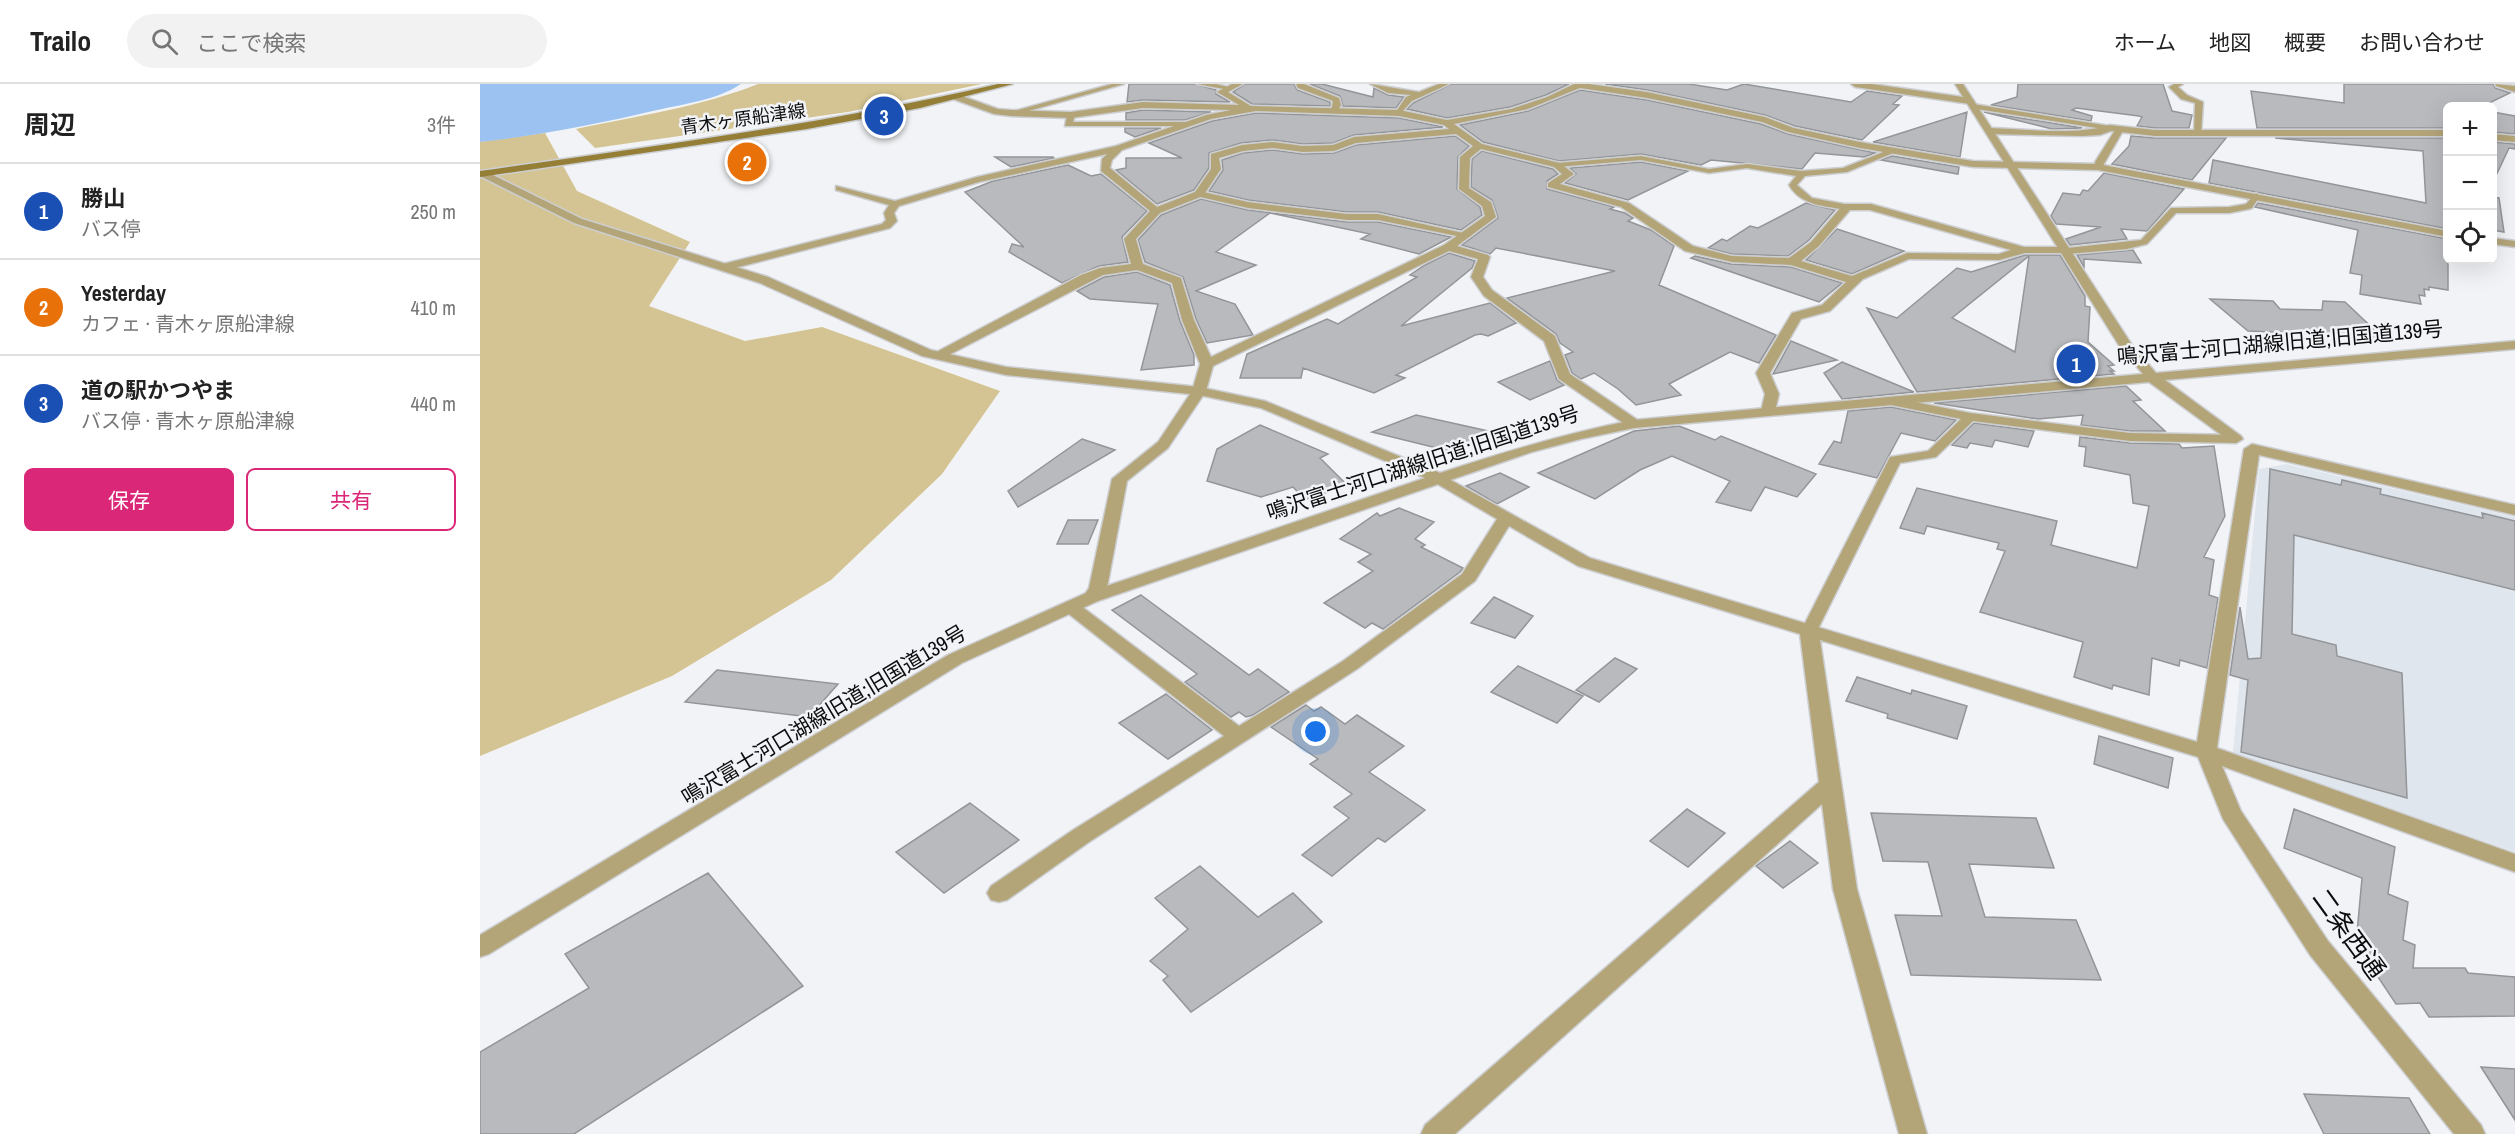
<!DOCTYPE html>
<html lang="ja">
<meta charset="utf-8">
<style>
:root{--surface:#fff;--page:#f2f2f2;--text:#222;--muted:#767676;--line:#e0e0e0;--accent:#db2777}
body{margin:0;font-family:"Archivo Narrow","Noto Sans JP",sans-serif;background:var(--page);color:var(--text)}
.controls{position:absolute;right:18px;top:18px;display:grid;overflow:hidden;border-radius:9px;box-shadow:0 6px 24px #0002}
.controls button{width:54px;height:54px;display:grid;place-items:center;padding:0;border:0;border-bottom:2px solid var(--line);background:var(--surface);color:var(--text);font:30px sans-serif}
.you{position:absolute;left:836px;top:648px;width:21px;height:21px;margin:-15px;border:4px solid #fff;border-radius:50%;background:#1a73e8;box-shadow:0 0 0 9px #1a73e833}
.badge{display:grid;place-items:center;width:39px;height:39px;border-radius:50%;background:var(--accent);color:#fff;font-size:20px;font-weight:700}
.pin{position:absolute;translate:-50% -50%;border:3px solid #fff;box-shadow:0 2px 6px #0006}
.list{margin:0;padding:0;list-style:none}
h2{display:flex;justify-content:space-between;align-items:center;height:78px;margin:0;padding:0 24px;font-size:26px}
h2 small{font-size:20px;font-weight:400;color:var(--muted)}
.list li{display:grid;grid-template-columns:39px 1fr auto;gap:18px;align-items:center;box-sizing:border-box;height:96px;padding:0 24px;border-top:2px solid var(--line)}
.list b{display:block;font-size:22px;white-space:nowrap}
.list p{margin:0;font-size:20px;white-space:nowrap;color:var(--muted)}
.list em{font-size:20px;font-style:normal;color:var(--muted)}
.actions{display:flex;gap:12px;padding:18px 24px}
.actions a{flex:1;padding:14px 0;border:2px solid var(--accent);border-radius:9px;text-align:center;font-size:21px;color:var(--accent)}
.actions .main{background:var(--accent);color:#fff}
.icon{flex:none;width:33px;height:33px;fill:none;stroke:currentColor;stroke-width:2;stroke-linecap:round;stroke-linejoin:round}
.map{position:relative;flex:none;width:2035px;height:1050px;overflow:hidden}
header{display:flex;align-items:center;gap:36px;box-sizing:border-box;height:84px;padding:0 30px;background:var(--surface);border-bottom:2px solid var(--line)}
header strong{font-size:28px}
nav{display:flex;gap:33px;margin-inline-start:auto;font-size:21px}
.search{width:420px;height:54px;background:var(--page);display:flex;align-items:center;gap:15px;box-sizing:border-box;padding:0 21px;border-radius:33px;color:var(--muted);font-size:22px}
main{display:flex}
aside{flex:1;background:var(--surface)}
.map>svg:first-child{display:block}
</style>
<header>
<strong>Trailo</strong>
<div class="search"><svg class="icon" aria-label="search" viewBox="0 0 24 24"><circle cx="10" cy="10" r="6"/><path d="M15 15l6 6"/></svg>ここで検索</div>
<nav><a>ホーム</a><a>地図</a><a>概要</a><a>お問い合わせ</a></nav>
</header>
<main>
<aside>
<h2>周辺<small>3件</small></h2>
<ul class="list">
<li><span class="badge" style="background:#1a4fb4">1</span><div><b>勝山</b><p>バス停</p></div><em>250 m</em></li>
<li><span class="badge" style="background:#e8710a">2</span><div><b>Yesterday</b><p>カフェ · 青木ヶ原船津線</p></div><em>410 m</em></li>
<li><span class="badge" style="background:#1a4fb4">3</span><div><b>道の駅かつやま</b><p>バス停 · 青木ヶ原船津線</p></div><em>440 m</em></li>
</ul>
<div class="actions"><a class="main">保存</a><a>共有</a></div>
</aside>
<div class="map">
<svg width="2035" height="1050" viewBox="0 0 2035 1050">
<rect width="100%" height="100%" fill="#f1f3f6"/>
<!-- built -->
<path fill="#dfe6ee" d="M1806,380L2035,433V768L1753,669L1779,385Z"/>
<!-- green -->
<path fill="#d4c493" d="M278,0H502L368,28L115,64L96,45C157,32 220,23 278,0Z
M65,49L97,107L210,158L169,222L265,257L342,243L520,307L462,390L351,496L192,592L0,672V58Z"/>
<!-- water -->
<path fill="#9cc2f1" d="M0,0H261C237,16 204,20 177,26C119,40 60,51 0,58Z"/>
<!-- building -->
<path fill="#b8babd" stroke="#939598" stroke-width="1.5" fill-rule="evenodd" d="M649,0H715L736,6V10L750,18L663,16L647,18Z
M765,0H814L817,6L850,18V22L772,20L753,8Z
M830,0H842L893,13L894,4L908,11L924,13L916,24L863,22L860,12Z
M971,0H1089L1066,11L1030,23L967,34L927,25L933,19Z
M1125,0H1209L1247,6L1264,0L1371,18L1387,7L1422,12L1413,20L1419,21L1382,56L1315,42L1285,31L1167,6Z
M1538,0H1683L1692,27L1712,31L1709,44H1675L1657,42L1662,33L1659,32L1596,24L1592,26L1612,32L1611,37L1511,21L1537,13Z
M1864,0H2013L2015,4L2030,9L2003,22H1968V44H1777L1771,7L1864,19Z
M1100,6L1167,16L1281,40L1308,50L1395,69L1384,73L1335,69L1322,85L1231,76L1221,81L1161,70L1079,77L1003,58L980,41L1048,27Z
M663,26L731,28L705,36H646V29Z
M1487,28L1480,73L1393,58Z
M1504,28L1602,44L1572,45Z
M2013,28L2035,32V50L2013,48Z
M776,29L919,34L963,43L874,51L853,59L823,60L793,56L761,59L729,69V84L714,106L677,120L636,86L646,84V74H702L669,59L732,37Z
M645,44H681L655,53L645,48Z
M975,52L989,62L978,73L977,105L1000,123L1002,131L981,146L898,128H867L768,116L729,107L743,86L742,76L763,69L793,66L823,70L854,69L876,61Z
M1651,52L1675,54H1746L1712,96L1632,80L1649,62Z
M1795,54H1968V145L1729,99L1733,76L1946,119L1943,67Z
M2013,58L2035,60V65L2029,64L2013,98Z
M1002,67L1073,85L1078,90L1067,97V105L1134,123L1130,125L1145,129L1153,134L1148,137L1171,146L1194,162L1179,201L1296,251L1279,279L1250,268L1189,300L1201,311L1156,321L1138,305L1114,289L1101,295L1092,289L1085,271L1093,268L1080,259L1076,250L1027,214L1135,187L1016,164L1010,170L982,161L1018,134L1012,116L991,103L992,75Z
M1412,72L1479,83L1478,90L1401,76Z
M515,73H573L574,74L531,83Z
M1161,78L1208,87L1148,116L1085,99L1096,90L1090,84Z
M588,81L611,92L621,90L667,127L642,153L648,178L619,182L582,199L529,168L532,160L544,163L485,108L513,97Z
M1624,89L1704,105L1667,147L1641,145L1647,155L1590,161L1586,155L1621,143L1576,140L1571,132L1583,109L1600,111L1603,106L1608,107Z
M2013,113L2019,114L2024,148L2013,146Z
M721,115L768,126L867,138H898L971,153L939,170L881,155L890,150L790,129L736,168L776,181L716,207L755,220L773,251L727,259L716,235L703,193L665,178L658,156L681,131Z
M1326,119L1355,126L1329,156L1308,172L1252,170L1228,164L1242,155L1247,157L1270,142L1278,144Z
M1778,119L1968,155V206L1949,203V206L1944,205L1945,212L1939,211L1941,220L1880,210L1882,191L1870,189L1878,146L1775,123Z
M1357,145L1424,167L1372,190L1326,176Z
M1653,166L1661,179L1604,175V183L1597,171Z
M969,169L995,177L992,184L921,242L1010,219L1036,239L1008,252L1001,250L995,251L916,291L925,294L894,309L823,284L821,294H760L767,270L847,235L858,240L937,193L930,191L945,181Z
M1545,171H1580L1605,212V222L1610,223L1608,258L1634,281L1628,282L1634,287H1630L1634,290L1437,308L1387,224L1417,234L1477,184L1491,188ZM1549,172L1535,268L1472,234Z
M1215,172L1251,180L1311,183L1362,199L1339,218L1211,174Z
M657,188L690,201L700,237L714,271V281L661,286L678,220L610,215L597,207L624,193Z
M1730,215L1793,217L1800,225L1842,226L1843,217L1865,218L1902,253L1768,247Z
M1311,257L1357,276L1293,290Z
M1070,277L1077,296L1084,301L1050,316L1018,298Z
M1362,278L1434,308L1362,315L1344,289Z
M1646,302L1661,316L1653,317L1685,347H1650L1601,341L1603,331L1558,335L1454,319Z
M1411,323L1476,336L1455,357L1421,349L1397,394L1339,380L1354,357L1361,359L1368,327Z
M936,331L1026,351L973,368L892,348Z
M1494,339L1554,347L1548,363L1515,356L1512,363L1490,359L1487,364L1472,361Z
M780,341L848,370L840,374L868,402L825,416L813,403L781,413L727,397L737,365Z
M1199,342L1235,356L1241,352L1336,390L1317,413L1285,403L1271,427L1236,418L1250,397L1192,372L1160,386L1115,415L1058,389L1154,347Z
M1600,353L1650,359L1699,360L1702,364L1734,362L1745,432L1724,473L1734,476L1729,511L1738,514L1727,584L1700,576L1699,582L1672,574L1669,611L1633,601L1632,605L1594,593L1603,558L1500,528L1525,467L1517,465L1519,459L1447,442L1444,450L1420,444L1437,404L1577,437L1571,461L1657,484L1669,422L1653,419L1650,391L1604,382L1606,363L1599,362Z
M602,355L635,366L538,423L528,407Z
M1790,385L1861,401L1862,396L1901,405L1900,410L2003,434L2002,429L2035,437V506L1814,451L1812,550L1856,561L1857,572L1922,589L1927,714L1761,668L1768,596L1750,591L1760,523L1768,575L1781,574Z
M1020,389L1049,403L1017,420L986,402Z
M919,424L954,438L935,455L945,461L941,463L983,484L980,488L903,545L892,539L885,544L844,519L893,487L878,478L891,470L860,455L897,429L900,432Z
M588,436H618L608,460H577Z
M661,511L769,591L778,585L809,608L773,631L766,633L759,628L751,633L705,598L717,590L632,526Z
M1014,513L1053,532L1035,554L991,539Z
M1135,574L1157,585L1119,618L1096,606Z
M1038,582L1103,612L1077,639L1011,608Z
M237,586L358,600L329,633L205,618Z
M1377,593L1431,610L1432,606L1487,622L1477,655L1407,634L1408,630L1366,617Z
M686,610L732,646L688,675L639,639Z
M826,621L834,627L841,623L865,640L877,631L924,662L889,688L945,726L905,758L898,754L852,792L822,771L869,734L854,723L872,710L830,680L838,675L791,643Z
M1619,652L1693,674L1688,704L1614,680Z
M490,719L539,756L464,809L416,768Z
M1207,725L1245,749L1208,783L1170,757Z
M1814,725L1915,763L1908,810L1928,818L1923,856L1935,861L1933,884H1985L1988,889L2035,893V932L1949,933L1940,919L1916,920L1876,860L1882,794L1804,764Z
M1391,729L1556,734L1574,784L1489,780L1505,833L1596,836L1621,896L1431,891L1415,831L1462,832L1448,778L1403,777Z
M1310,757L1338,779L1303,804L1276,782Z
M720,782L778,833L813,809L842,838L711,928L683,896L688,892L670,877L708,845L675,814Z
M228,789L323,902L94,1050H0V968L109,904L85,870Z
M2001,983L2035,985V1036Z
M1824,1010L1929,1014L1950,1050H1844Z"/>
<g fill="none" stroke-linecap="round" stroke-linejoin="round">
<!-- service casing -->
<g stroke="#ccced1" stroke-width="3">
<path id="service" d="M632,0H644L534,31L527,29Z
M717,0H736L753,4L749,6Z
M816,0H824L859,14L861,21L857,28H851L853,17L818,4Z
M890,0L939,8L959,0H969L932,17L919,31L915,29L926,13L931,11L908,9Z
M1694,0H1703L1698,3L1707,11L1723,18L1721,51L1714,49L1715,19L1701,15L1689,3Z
M1493,20L1630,42L1634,44L1630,46L1490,24Z
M591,29L595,31L593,38H706L710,40L706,42H585L587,31Z
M1637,43L1644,45L1621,85H1615V78Z
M1411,65L1418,67L1367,88L1325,92L1317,101L1332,114L1370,121V125L1367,126C1345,122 1321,122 1309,101L1316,92L1267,84L1229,89L1161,76L1077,83L1073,81L1077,79L1161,72L1229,85L1267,80L1322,87L1363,84Z
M719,107L768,118L867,130H898L992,151L987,154L898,136H867L768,124L716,112V108Z
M1776,109L1780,112L1772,124L1769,125L1749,129H1696L1667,160L1647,165L1587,170L1582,167L1587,164L1661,156L1691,124L1749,123L1766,120Z
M1410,313L1490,329L1650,349L1756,351L1762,355L1756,359L1650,357L1493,337L1456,373L1420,379L1337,547L1334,550H1324L1321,547L1410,373L1448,367L1481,335L1406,320V314Z"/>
</g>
<!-- minor casing -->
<g stroke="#ccced1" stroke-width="3">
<path id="minor" d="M752,0H763L748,8L771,22L919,26L967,36L1031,25L1067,13L1094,0H1109L1167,8L1285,33L1314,44L1380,58L1493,77L1618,80L1968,147V153L1618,86L1493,83L1380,64L1308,48L1282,38L1167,14L1100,4L1048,25L974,40L1002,60L1080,79L1094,90L1080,100L1149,119L1213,162L1252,172L1309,174L1331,158L1363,121L1367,120H1391L1544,163H1586L1592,166L1586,169H1545L1519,176L1429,175L1383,195L1350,227L1321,235L1290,289L1299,310L1295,327L1288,331L1281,327L1285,310L1276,289L1312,229L1342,221L1366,198L1311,181L1252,178L1205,167L1141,123L1068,103V99L1082,90L1074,83L1001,65L990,74L989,104L1011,118L1016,133L977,162L1008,171L1010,173L1003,193L1012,206L1075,252L1090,290L1159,337L1161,340L1159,343H1149L1079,295L1064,257L1004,212L991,193L998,175L969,167L733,282L726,307L688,364L647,397L627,504L618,517H606L603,513L609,504L632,395L678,358L712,307L720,280L702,236L692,199L657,186L623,191L463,274H453L451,271L601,191L620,184L651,180L644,155L670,127L621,87L622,75L627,70L499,98L419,122L414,129L417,137L410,144L243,187L237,183L239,181L402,140L406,136L404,129L409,121L356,106V102L415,117L497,93L636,62L726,31L751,26L663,24L591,34L531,32L514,30L473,15V11H479L518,25L531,26L591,28L663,18L759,21L737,8ZM776,27L919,32L964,41L969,45L874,53L853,61L823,62L793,58L762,61L731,70V85L715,108L677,123L630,84L632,76L642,66L731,35ZM976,50L993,62L980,73L979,105L1002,122L1005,132L964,161L731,273L714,236L701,194L663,180L656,155L680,129L723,112L741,85L739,74L763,67L793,64L823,68L854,67L876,59ZM1370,126H1390L1531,166L1519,170L1427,169L1372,192L1321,177L1339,162Z
M1371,0H1392L1490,14L1494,17L1490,20L1375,3Z
M2015,0L2035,2V8L2016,2Z
M1630,41L1675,46H1968V52H1675L1631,47L1620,51L1602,52L1510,50L1505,47L1510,44C1549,45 1593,52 1630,41Z
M2012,50L2035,52V58L2012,56Z
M2012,154L2035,157V163L2012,160Z
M1772,360L2035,421V431L1779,371L1737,664L2035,770V788L1742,682L1761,727L1848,857L2001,1041L2005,1050H1974L1830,871L1743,735L1718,673L1340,556L1377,805L1447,1050H1419L1353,805L1342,720L975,1050H941L945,1041L1339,698L1320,550L1098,482L1029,442L995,497L877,585L609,758L527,816L519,818L511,816L507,809L511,802L593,746L744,652L585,527L582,523L585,519H597L759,642L863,577L982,490L1017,435L954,398L952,395L954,392L960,390L1110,474L1717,658L1764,365Z"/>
</g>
<!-- tertiary casing -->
<g stroke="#ccced1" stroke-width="3">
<path id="tertiary" d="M1475,0H1483L1652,261L1676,289L2035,257V265L1685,296L1761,352L1763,355L1756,359L1751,358L1669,298L1154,344L1101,355L1052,368L618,517L482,579L9,870L0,873V851L468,571L606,509L945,394L781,324L719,311L526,291L442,272L280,199L94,139L0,92V88H7L102,135L288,193L451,266L526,283L719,303L785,317L960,389C1024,368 1087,349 1154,336L1663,290L1640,263Z"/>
</g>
<!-- secondary casing -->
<g stroke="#ccced1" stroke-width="3">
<path id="secondary" d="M518,0H533L440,24L327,45L0,93V87C173,62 347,40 518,0Z"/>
</g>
<!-- service -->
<use href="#service" fill="#b4a579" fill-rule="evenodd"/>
<!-- minor -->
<use href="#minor" fill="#b4a579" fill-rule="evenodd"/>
<!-- tertiary -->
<use href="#tertiary" fill="#b4a579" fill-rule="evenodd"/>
<!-- secondary -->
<use href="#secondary" fill="#957f37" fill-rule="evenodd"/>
</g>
<g text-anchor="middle" stroke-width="5" stroke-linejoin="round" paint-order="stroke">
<!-- far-street labels -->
<g font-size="18" fill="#0b0c0d" stroke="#f1f3f6">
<text transform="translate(263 35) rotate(-8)" y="6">青木ヶ原船津線</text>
</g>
<!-- street labels -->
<g font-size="21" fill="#0b0c0d" stroke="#f1f3f6">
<text transform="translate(1800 259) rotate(-5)" y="7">鳴沢富士河口湖線旧道;旧国道139号</text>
<text transform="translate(943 379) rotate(-18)" y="7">鳴沢富士河口湖線旧道;旧国道139号</text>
<text transform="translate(344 631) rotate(-31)" y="7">鳴沢富士河口湖線旧道;旧国道139号</text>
</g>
<!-- near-street labels -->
<g font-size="26" fill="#0b0c0d" stroke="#f1f3f6">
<text transform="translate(1869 850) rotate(54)" y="9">二条西通</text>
</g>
</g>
</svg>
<div class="controls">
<button>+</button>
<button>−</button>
<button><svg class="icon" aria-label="locate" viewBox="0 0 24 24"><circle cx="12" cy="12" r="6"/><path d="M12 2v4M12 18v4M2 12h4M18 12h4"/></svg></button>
</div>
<div class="you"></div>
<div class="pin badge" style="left:1596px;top:280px;background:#1a4fb4">1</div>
<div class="pin badge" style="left:267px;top:78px;background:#e8710a">2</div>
<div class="pin badge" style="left:404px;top:32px;background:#1a4fb4">3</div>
</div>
</main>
